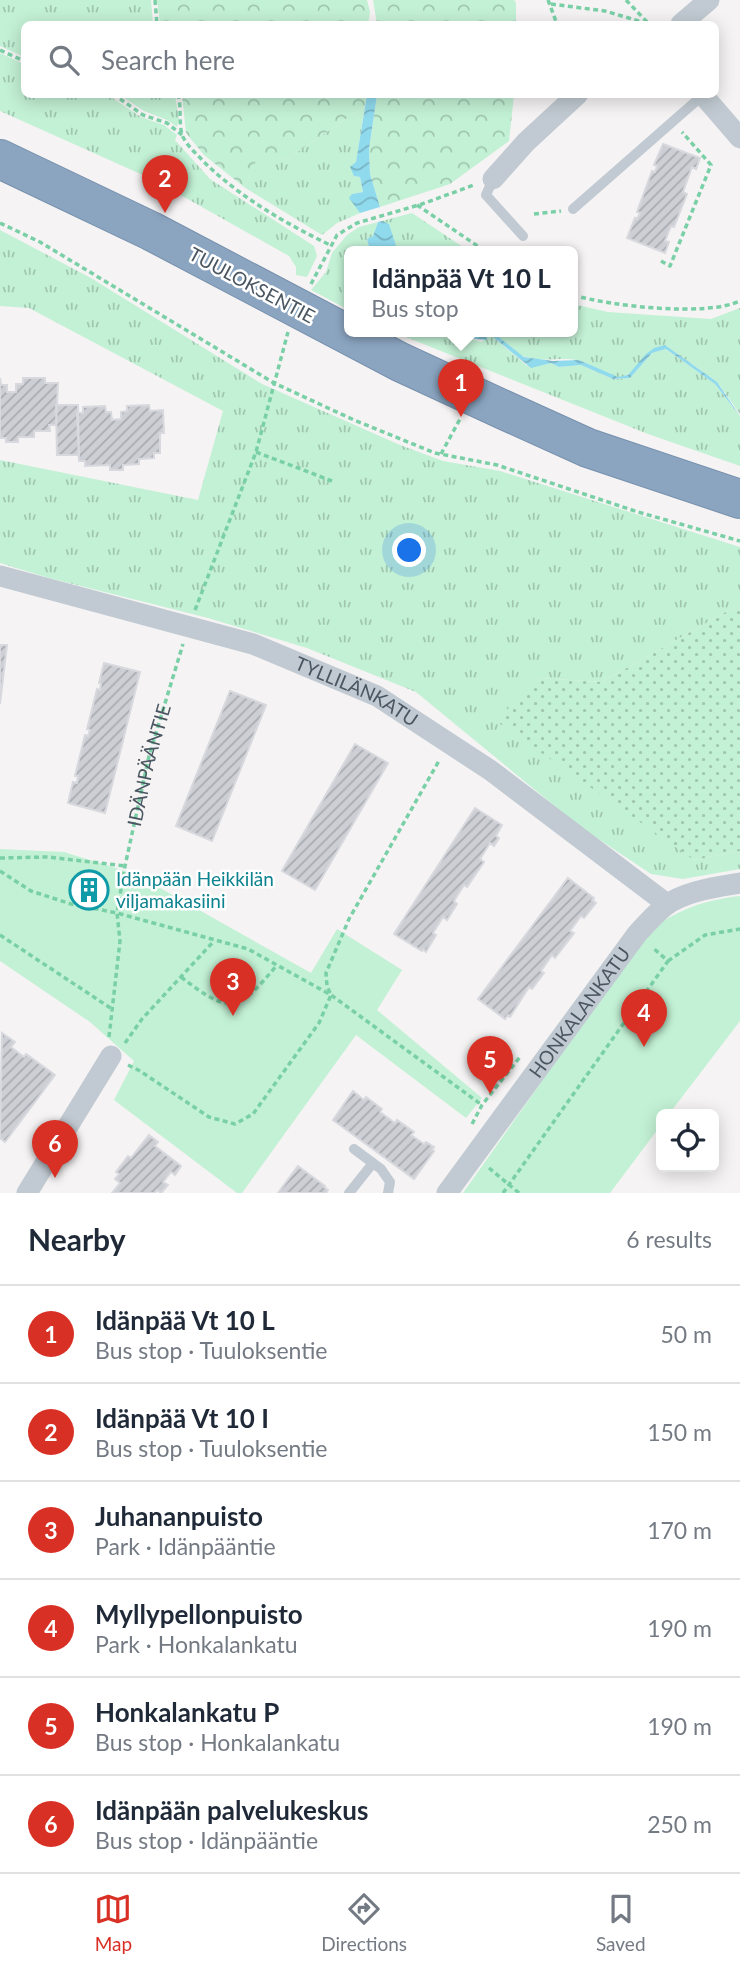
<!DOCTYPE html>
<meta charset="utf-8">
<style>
:root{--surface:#fff;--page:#f6f6f7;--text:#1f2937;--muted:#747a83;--line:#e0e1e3;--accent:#d93025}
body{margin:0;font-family:Lato,sans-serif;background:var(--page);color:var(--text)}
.controls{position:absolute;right:21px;bottom:21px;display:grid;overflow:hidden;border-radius:10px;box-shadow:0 4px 18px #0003}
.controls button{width:63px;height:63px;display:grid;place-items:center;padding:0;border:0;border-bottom:2px solid var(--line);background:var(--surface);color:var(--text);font:35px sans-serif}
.you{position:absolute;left:410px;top:551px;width:24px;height:24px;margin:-18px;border:5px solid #fff;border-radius:50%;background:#1a73e8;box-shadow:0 0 0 10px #1a73e833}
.badge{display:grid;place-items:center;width:46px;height:46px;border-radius:50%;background:var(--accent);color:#fff;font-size:23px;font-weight:700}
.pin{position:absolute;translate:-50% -58px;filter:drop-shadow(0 2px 4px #0008)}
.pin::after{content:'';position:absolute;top:37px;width:24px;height:21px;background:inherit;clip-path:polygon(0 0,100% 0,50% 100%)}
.popup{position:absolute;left:344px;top:246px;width:234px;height:91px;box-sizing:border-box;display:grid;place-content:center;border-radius:10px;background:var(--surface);filter:drop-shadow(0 2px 5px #0005);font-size:23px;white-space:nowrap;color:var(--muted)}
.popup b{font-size:26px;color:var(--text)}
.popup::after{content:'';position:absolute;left:50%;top:100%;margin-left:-14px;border:14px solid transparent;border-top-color:var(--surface)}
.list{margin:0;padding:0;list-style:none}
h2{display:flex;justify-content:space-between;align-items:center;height:91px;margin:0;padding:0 28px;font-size:30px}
h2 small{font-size:23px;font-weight:400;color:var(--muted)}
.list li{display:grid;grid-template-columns:46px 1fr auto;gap:21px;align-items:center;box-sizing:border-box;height:98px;padding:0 28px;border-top:2px solid var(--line)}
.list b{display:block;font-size:26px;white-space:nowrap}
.list p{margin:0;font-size:23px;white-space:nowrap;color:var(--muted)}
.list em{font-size:23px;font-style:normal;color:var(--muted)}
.icon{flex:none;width:38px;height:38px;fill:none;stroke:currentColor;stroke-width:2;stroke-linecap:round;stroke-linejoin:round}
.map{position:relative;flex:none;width:740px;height:1193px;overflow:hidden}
.search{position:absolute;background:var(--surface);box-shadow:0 4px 18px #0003;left:21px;right:21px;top:21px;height:77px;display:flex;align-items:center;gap:18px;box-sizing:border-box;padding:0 24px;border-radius:10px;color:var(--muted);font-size:26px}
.sheet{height:679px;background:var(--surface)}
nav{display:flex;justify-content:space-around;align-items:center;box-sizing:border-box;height:98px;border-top:2px solid var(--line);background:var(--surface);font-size:19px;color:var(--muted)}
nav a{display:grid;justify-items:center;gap:4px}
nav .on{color:var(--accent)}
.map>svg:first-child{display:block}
</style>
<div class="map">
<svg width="740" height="1193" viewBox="0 0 740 1193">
<defs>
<pattern id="grass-tufts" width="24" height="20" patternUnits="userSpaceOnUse" patternTransform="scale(1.75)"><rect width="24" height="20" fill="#c3f1d5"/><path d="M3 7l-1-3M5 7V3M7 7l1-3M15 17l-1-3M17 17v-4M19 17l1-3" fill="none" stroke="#a0c6b0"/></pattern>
<pattern id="forest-crowns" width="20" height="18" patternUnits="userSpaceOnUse" patternTransform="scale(1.75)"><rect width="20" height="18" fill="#c3f1d5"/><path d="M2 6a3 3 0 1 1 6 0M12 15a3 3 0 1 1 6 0" fill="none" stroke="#a0c6b0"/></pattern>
<pattern id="garden-dots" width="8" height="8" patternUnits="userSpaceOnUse" patternTransform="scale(1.75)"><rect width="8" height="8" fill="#c3f1d5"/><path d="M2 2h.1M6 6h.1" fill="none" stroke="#a0c6b0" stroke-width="1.8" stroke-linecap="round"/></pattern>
<pattern id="water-waves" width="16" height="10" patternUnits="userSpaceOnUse" patternTransform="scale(1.75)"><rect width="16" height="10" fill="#90daee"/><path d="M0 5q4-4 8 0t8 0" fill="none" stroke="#78b4c4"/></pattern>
<pattern id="building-hatch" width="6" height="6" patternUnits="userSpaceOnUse" patternTransform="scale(1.75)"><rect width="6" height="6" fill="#cdcfd5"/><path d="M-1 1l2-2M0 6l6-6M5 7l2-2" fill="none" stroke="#a8abb0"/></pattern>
</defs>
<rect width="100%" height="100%" fill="#f5f3f3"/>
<!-- grass -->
<path fill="url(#grass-tufts)" d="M0,0H151L153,24H24V57L0,46Z
M0,53L24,64V94L108,95L141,117L164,125L177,135L175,140L210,179L314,246L317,256L307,277L296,275V267L289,256L154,180L0,111Z
M120,95H175L179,119L177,127L167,120L144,111Z
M365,106L354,176L360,177L363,192L352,194L360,213L337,223L322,235L244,187L259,154L287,159Z
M412,213L469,251H394L396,249L382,221Z
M378,222L373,236L367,239L370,251H349V310L311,290L326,272L332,253L347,235L359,227Z
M0,230L91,278L262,384L400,445L443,461L500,471L740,547V604L602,682L538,678L694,860L740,851V869L683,879L651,874L579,826L416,692L307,648L208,618L49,578L0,563V460L198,500L223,411L29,308L0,306Z
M573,304L608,312L711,319L740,308V414L717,382L665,345C639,352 644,366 627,375C613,383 594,366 581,361C565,356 544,363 526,357C514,353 501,339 491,331H573Z
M391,331H447L457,336L482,342L488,336L493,337L526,365L531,367L551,363L559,367L581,365L613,379L630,378L652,353L666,349L715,384L740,416V466L648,434Z"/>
<!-- forest -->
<path fill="url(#forest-crowns)" d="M157,0H367L370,12L368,24H160Z
M373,0H514L516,3V24H377Z
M182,95H367L365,106L287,159L259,155L244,187L204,155L186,133Z
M377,95H514L509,141L450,184L380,207L370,174L369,149Z"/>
<!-- park -->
<path fill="#c3f1d5" d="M0,849L64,852L135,874L311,973L337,929L402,970L377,1010L482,1098L466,1118L356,1035L242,1193H237L114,1100L134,1061L90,1022L0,961Z
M740,896V1021L669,1114H661V1125L610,1193H463L648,931C678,910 703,900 740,896Z"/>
<!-- garden -->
<path fill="url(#garden-dots)" d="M740,604V851L694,860L496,721L538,678L602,682Z"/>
<!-- water -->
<path fill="url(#water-waves)" d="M367,95H377L369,149L370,174L380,207L360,213L349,198L352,194L363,192L360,177L354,176L350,167L356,162Z
M382,221L389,224L397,249L370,251L367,239L373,236L378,222Z
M448,331H491L524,357L553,361L579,360L618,377L628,375L646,354L654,348L665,345L717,382L740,416L715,384L666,349L652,353L630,378L613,379L581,365L559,367L551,363L531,368L493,337L488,336L486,340L466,338Z"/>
<!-- building -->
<path fill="url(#building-hatch)" stroke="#d7d9de" stroke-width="2" d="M663,144L700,158L696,169L692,167L683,192L687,194L674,227L671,226L665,241L669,242L665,253L627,238L635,218L637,219L640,213L637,212L652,171L655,172L657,166L654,165Z
M0,378L1,385H7V392H16V384H23V378H45V383H58L56,425H49L50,431H34V437H18V442H6V438H0Z
M56,405H78L79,455H57Z
M149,405L150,411L163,410L164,433H160V453H154V458L139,459V464L123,465V470H110V465L85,466V461H79L77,413H83V407L105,406L106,412H111L112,420L121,419V412L127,411V406Z
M0,645H7L0,704Z
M104,663L140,672L105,813L68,803L73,782L77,783L78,776H75L85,735L88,736L90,730L87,729L97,689L100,690L101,684L99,683Z
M230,691L266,705L212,841L176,826Z
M355,744L388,763L315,890L282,871Z
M475,808L502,825L496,836L499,838L494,846L490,843L480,859L484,862L467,887L464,885L454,901L457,904L447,920L443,917L433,933L436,935L426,952L423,949L422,951L394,934Z
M78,877L105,883L101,903L73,897Z
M568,878L594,898L592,900L596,903L584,918L581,916L570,931L574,933L555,958L552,955L541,971L544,973L532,989L529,987L510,1017L508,1015L505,1019L478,999Z
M2,1033L15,1042L11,1047L24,1057L26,1054L55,1075L5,1142L0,1138Z
M353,1091L364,1100L366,1097L382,1109L380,1112L395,1123L397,1120L414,1132L411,1135L424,1144L426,1142L434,1147L432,1150L434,1151L414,1179L333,1120Z
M149,1135L158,1142L155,1146L181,1166L175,1175L171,1172L163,1182L168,1185L161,1193L157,1190L155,1193H112L120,1183L115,1179L119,1174L116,1172L128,1156L131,1158Z
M298,1166L325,1186L324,1187L328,1190L326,1193H278Z"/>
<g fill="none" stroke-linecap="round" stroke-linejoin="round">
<!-- highway casing -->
<g stroke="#7690ad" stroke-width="40">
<path id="highway" d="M0,159L151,231L400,362L504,410L588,448L740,499"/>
</g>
<!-- path -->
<g stroke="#7ad0a6" stroke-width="3.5" stroke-dasharray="5 3.5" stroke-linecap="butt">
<path d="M155,0L157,24"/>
<path d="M548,0L557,24"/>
<path d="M626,0L648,23"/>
<path d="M551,4L605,11L649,24"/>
<path d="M0,50L24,61"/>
<path d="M113,94L143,115L167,123L182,135"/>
<path d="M178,94C182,108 178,125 183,137C188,147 197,154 204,162C241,198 285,223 330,245"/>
<path d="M417,205L485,251"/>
<path d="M534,214L561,211"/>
<path d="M0,223L40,242L274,383L354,420L435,453L497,465L638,512L740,541"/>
<path d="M661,261L670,266L711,165L682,132"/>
<path d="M311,284L337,235L357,223L422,204L474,185"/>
<path d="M573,295C610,306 706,317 740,301"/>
<path d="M256,452L332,481"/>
<path d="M441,454L460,419"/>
<path d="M195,610L256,452L288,332"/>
<path d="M0,858L48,857L125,866"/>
<path d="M0,871L31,891L71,904L117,913L248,949L331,995L482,1105"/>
<path d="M0,935L112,1009"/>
<path d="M668,961L705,935L740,929"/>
<path d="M181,977C230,1015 238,1012 277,965"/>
<path id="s1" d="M109,1037L120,941L117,913L125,866L149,756L183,644"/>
<path d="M125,1043L142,1019L214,941"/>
<path d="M128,1065L140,1071L209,1117L235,1124L253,1114L319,1023L331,995L327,986L326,973L349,919L440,759"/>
<path d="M472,1124L482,1105L520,1057"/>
<path d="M489,1168L519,1193"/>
<path d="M503,1193L668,961L652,947"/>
</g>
<!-- lane -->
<path stroke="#c1cad2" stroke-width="10" d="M493,179L486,195L523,236
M573,209L703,95
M354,1149L381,1169L390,1182L388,1193
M349,1193L373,1163"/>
<!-- street -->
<g stroke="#c1cad2" stroke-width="21">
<path d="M681,24L709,0"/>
<path d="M702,94L740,138"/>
<path d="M493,179L526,142L578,94"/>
<path id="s2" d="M0,576L253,644L377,696L490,770L667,904"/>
<path d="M27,1193L111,1056"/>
<path id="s3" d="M447,1193L637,934C646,924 655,914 665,906C684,891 717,887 740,883"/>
</g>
<!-- highway -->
<use href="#highway" stroke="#8ba5c1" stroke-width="38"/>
</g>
<!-- icons -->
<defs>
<g id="building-ring" transform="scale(2.0125)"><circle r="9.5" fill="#fff" stroke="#0f9aa8" stroke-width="1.5"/><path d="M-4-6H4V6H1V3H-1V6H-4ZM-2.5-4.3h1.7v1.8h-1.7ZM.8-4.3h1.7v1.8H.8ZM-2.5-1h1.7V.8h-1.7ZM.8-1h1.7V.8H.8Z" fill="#0f9aa8"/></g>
</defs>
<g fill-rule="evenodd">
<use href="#building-ring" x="89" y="890"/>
</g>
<g text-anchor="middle" stroke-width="5" stroke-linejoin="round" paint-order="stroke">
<!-- street labels -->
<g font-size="19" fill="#4a5661" stroke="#fff">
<text transform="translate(252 285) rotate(28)" y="7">TUULOKSENTIE</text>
<text dy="7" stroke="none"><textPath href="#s2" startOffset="376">TYLLILÄNKATU</textPath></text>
<text dy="7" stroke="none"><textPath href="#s1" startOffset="276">IDÄNPÄÄNTIE</textPath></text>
<text dy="7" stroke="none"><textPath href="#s3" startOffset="224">HONKALANKATU</textPath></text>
</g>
<!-- culture labels -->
<g font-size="19" fill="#0d838f" stroke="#fff" text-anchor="start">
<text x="116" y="886">Idänpään Heikkilän<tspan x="116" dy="22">viljamakasiini</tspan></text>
</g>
</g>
</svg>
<div class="controls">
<button><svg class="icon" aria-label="locate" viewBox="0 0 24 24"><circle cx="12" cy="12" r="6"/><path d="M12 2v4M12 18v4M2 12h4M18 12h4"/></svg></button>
</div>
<div class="you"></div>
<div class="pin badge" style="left:461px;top:417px">1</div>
<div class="popup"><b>Idänpää Vt 10 L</b>Bus stop</div>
<div class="pin badge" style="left:165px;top:213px">2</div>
<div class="pin badge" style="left:233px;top:1016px">3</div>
<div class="pin badge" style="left:644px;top:1047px">4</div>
<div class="pin badge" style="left:490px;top:1094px">5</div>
<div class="pin badge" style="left:55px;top:1178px">6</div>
<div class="search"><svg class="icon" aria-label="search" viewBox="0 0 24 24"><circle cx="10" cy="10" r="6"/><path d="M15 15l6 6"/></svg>Search here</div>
</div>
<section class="sheet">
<h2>Nearby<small>6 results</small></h2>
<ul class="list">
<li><span class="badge">1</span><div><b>Idänpää Vt 10 L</b><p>Bus stop · Tuuloksentie</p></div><em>50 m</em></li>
<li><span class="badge">2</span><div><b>Idänpää Vt 10 I</b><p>Bus stop · Tuuloksentie</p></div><em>150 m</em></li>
<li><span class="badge">3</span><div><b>Juhananpuisto</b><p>Park · Idänpääntie</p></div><em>170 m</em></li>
<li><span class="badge">4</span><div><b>Myllypellonpuisto</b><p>Park · Honkalankatu</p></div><em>190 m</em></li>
<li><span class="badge">5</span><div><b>Honkalankatu P</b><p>Bus stop · Honkalankatu</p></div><em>190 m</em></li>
<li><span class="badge">6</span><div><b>Idänpään palvelukeskus</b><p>Bus stop · Idänpääntie</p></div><em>250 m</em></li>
</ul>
</section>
<nav>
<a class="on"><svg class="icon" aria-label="map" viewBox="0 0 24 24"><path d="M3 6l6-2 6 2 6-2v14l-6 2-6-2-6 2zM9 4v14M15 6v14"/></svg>Map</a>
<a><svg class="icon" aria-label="directions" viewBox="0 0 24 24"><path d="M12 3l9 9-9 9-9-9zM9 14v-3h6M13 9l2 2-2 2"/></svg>Directions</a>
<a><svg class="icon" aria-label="saved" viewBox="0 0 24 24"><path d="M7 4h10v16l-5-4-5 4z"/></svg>Saved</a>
</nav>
